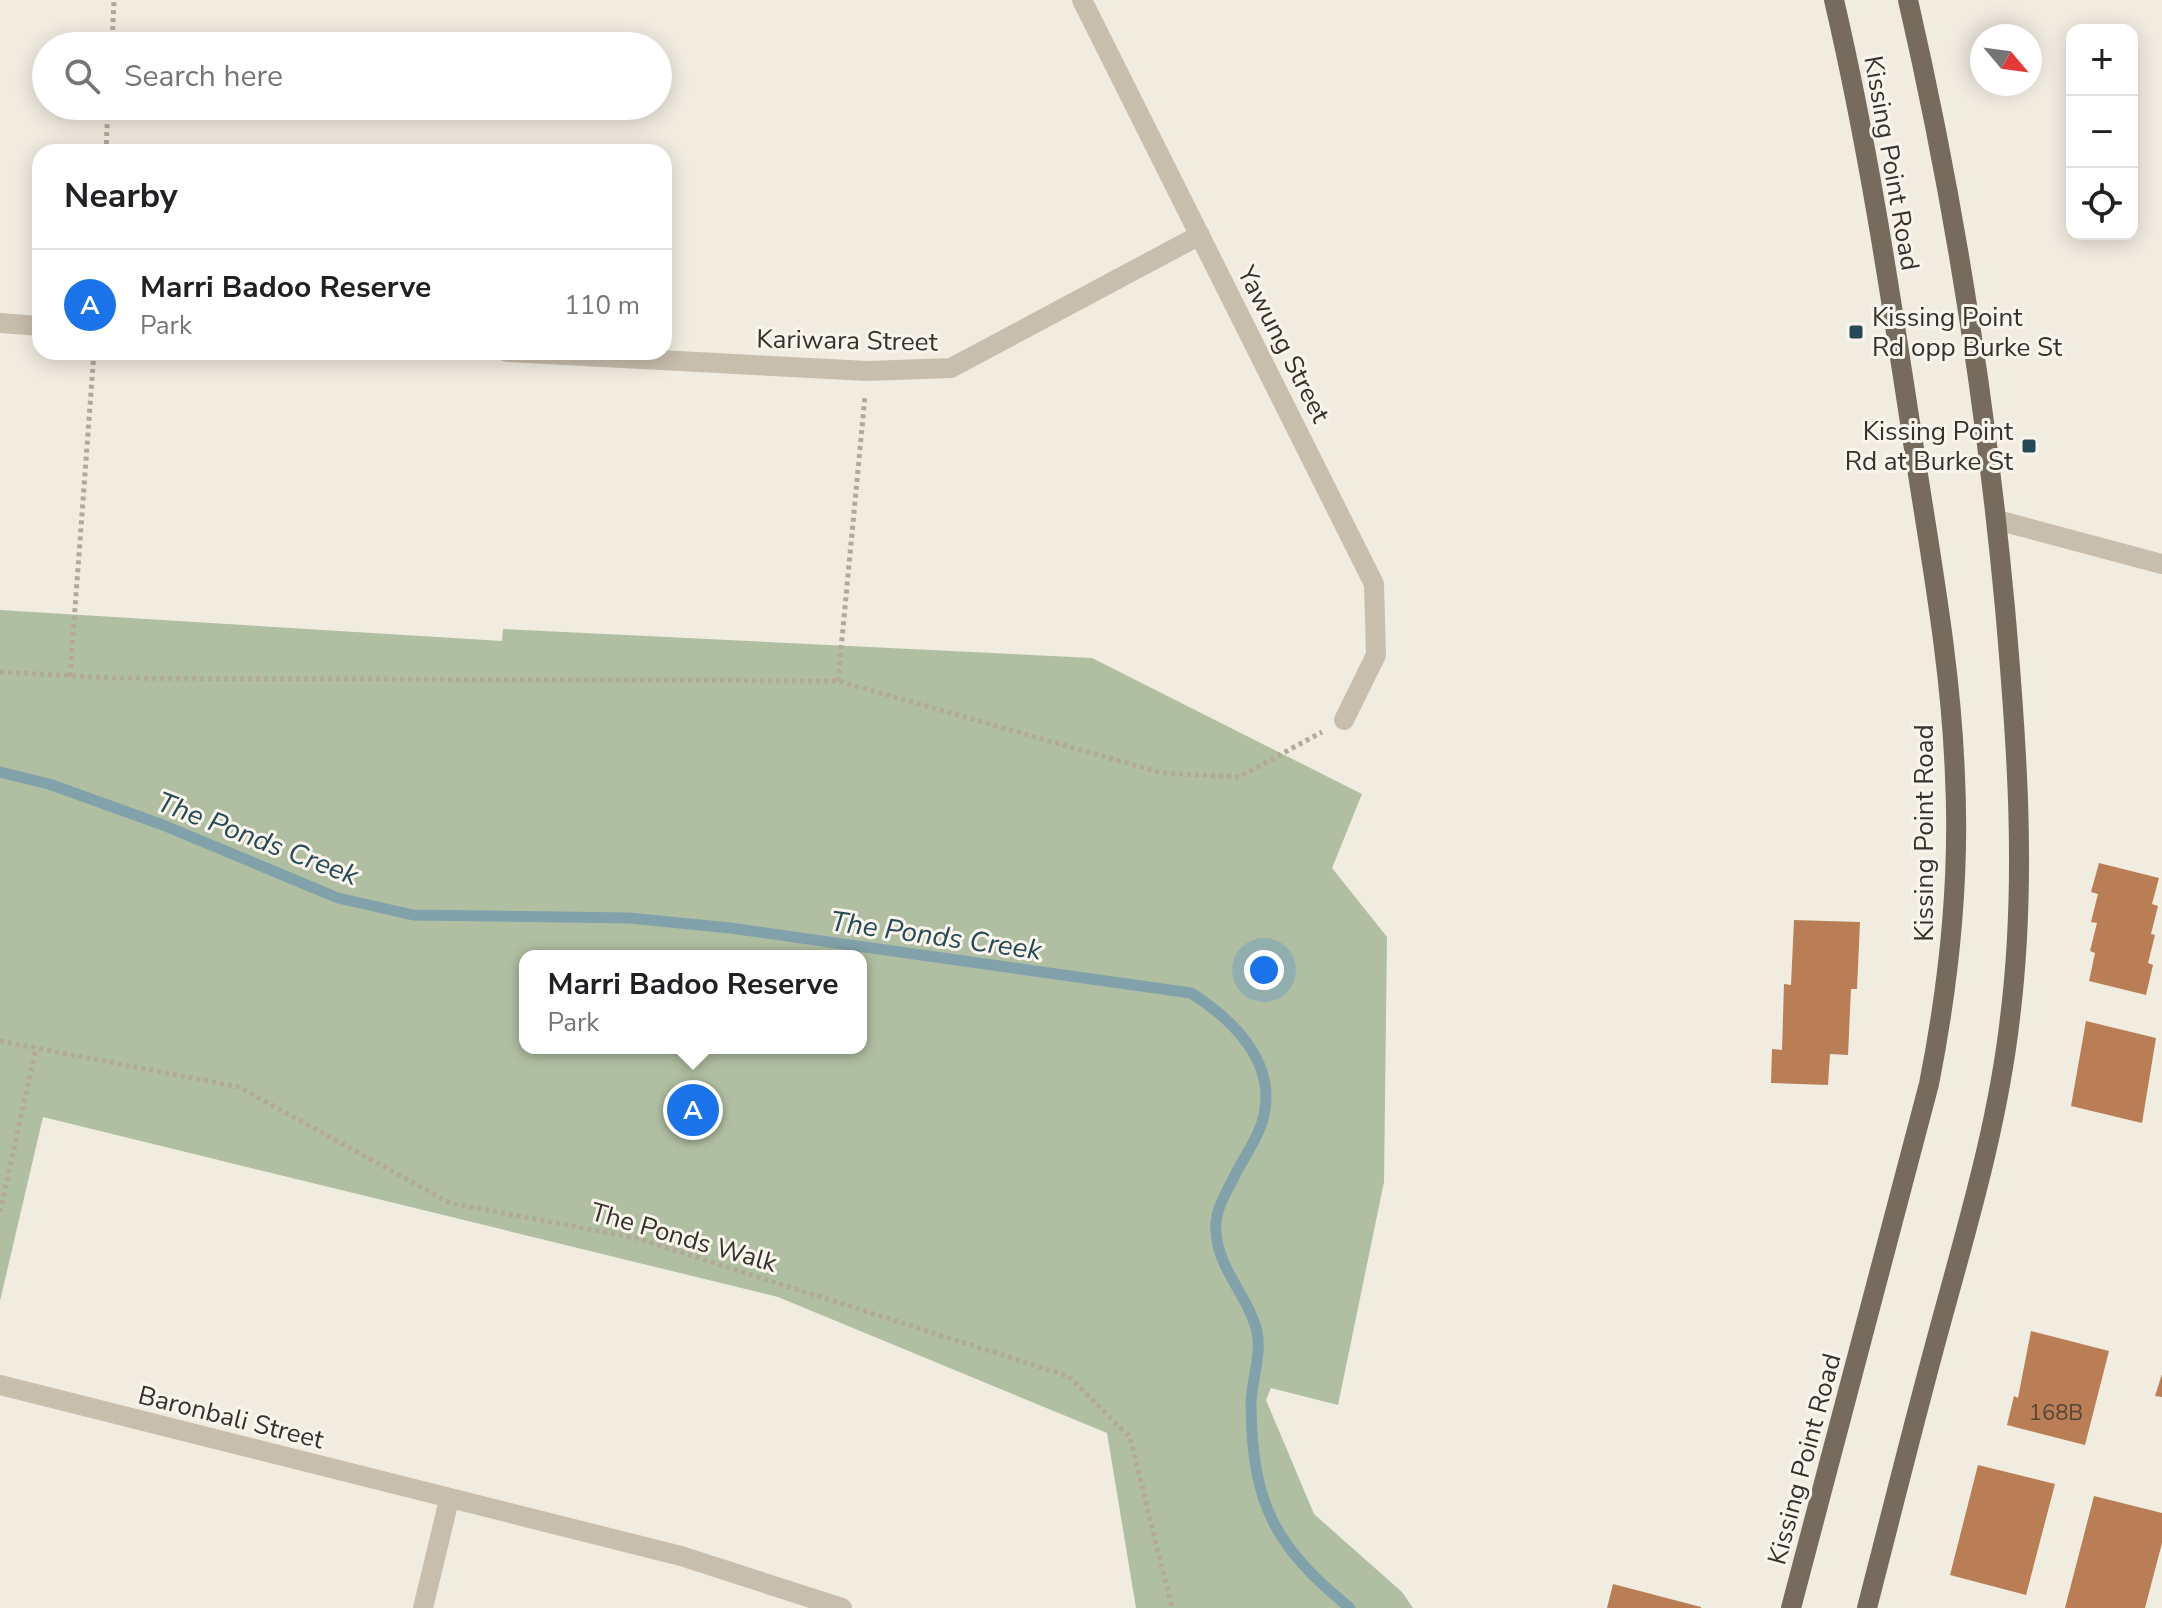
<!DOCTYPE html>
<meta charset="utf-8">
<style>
:root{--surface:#fff;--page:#f2f2f2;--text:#202124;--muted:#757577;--line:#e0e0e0;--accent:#1a73e8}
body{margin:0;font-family:"Nunito Sans",sans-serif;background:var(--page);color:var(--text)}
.controls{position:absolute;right:24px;top:24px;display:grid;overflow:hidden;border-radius:16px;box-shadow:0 4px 20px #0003}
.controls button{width:72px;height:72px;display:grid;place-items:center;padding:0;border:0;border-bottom:2px solid var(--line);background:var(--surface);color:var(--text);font:40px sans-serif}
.compass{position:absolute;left:1970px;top:24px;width:72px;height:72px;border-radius:50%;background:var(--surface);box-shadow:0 4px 20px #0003;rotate:119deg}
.you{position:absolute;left:1264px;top:970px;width:28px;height:28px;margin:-20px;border:6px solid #fff;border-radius:50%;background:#1a73e8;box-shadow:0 0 0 12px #1a73e833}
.badge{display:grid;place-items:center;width:52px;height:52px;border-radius:50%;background:var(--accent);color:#fff;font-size:26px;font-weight:700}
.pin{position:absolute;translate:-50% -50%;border:4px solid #fff;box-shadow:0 2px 8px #0006}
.popup{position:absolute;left:519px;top:950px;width:348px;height:104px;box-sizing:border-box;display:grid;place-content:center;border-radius:16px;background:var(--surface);filter:drop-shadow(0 2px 6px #0005);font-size:26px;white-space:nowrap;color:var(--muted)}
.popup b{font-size:30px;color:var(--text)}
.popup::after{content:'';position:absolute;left:50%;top:100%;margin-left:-16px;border:16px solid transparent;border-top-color:var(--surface)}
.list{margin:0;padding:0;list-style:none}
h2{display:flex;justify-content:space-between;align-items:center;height:104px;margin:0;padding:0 32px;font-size:34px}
h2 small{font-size:26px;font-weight:400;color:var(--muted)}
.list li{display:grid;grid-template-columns:52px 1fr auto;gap:24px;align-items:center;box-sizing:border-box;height:112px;padding:0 32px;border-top:2px solid var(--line)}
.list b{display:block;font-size:30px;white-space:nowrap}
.list p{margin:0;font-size:26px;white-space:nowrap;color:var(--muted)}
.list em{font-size:26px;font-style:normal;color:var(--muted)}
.icon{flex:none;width:44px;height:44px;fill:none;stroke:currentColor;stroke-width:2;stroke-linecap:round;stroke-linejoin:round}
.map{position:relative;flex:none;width:2162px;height:1608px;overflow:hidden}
.search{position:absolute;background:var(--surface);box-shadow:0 4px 20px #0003;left:32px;top:32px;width:640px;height:88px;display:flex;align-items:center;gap:20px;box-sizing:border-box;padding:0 28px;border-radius:44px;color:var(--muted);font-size:30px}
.panel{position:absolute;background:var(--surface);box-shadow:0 4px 20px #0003;left:32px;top:144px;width:640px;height:216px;border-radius:24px}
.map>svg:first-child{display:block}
</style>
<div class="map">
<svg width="2162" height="1608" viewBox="0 0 2162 1608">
<rect width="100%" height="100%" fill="#f1ece0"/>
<!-- green -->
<path fill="#b0bfa2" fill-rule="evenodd" d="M0,610L502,641L503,629L1092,658L1362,794L1332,868L1387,937L1384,1182L1338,1405L1271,1388L1266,1400L1314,1514L1402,1592L1413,1608H1136L1107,1433L778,1297L43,1117L0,1301ZM525,956H861V1048H525Z"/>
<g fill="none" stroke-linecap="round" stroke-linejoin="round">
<!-- stream -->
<path stroke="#82a2ab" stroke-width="11" d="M0,772L49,784L163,825L338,898L413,915L629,918L730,928L1191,993C1232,1019 1276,1061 1264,1115C1260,1135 1244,1157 1235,1175C1226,1193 1214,1211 1216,1232C1218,1269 1249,1297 1257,1332C1262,1354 1251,1382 1251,1405C1252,1504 1275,1547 1350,1608"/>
</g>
<!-- building -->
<path fill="#b97e56" d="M2099,863L2159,878L2152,904L2158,906L2151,934L2155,935L2148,963L2153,965L2146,995L2089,981L2095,953L2090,951L2097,923L2091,922L2098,894L2091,892Z
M1794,920L1860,922L1857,989H1851L1848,1055L1830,1054L1828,1085L1771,1083L1772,1049L1782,1050L1784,984L1791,985Z
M2086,1021L2156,1038L2142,1123L2071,1106Z
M2031,1331L2109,1351L2085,1445L2007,1425L2014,1396L2018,1398Z
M2162,1374V1397L2155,1396Z
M1978,1465L2055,1484L2026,1595L1950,1575Z
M2094,1496L2162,1513V1543L2145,1608H2065Z
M1613,1584L1701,1607V1608H1607Z"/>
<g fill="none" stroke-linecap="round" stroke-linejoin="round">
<!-- path -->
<path stroke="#b4a898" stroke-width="5" stroke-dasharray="4 4" stroke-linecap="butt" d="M112,46L114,0
M106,152L108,106
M0,672L112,678L838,681L1162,773L1239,777L1322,732
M70,676L94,352
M838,681L865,396
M0,1041L239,1087L450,1203L636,1238L1068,1376L1130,1437L1172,1608
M0,1212L36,1048"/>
<!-- minor -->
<path stroke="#c8bead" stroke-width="20" d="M1082,0L1374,584L1376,655L1344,720
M0,323L40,326
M507,352L867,371L951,368L1200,235
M1997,520L2162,564
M0,1385L681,1556L842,1608
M423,1608L449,1500"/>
<!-- major -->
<path stroke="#776b5e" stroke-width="20" d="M1791,1608L1929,1084C1949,983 1960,880 1955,777C1951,660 1928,544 1911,429C1889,285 1867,141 1834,0
M1867,1608C1891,1515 1914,1422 1939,1330C1967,1227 1998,1124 2010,1018C2027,881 2017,744 2005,608C1986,404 1954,200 1908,0"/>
</g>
<!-- markers -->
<g fill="#254955" stroke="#f9f5ed" stroke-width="3">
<rect x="1848" y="324" width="16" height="16" rx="4"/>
<rect x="2021" y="438" width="16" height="16" rx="4"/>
</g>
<g text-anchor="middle" stroke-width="6" stroke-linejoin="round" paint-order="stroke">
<!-- number labels -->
<g font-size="22" fill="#584436">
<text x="2056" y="1420">168B</text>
</g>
<!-- street labels -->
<g font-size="26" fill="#37312b" stroke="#f9f5ed">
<text transform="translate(1892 163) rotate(80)" y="9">Kissing Point Road</text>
<text transform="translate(847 340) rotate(1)" y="9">Kariwara Street</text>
<text transform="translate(1284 344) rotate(63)" y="9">Yawung Street</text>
<text transform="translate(1924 833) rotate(-90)" y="9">Kissing Point Road</text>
<text transform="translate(684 1237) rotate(16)" y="9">The Ponds Walk</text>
<text transform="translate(231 1417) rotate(14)" y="9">Baronbali Street</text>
<text transform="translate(1804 1459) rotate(-75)" y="9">Kissing Point Road</text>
</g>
<!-- poi labels -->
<g font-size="26" fill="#37312b" stroke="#f9f5ed" text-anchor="start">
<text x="1872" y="326">Kissing Point<tspan x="1872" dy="30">Rd opp Burke St</tspan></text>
<text x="2013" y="440" text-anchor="end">Kissing Point<tspan x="2013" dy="30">Rd at Burke St</tspan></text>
</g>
<!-- water labels -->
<g font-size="28" font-style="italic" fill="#254955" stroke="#f9f5ed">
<text transform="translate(258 838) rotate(21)" y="10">The Ponds Creek</text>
<text transform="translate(936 935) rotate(8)" y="10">The Ponds Creek</text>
</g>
</g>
</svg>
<div class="controls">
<button>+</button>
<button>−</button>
<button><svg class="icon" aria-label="locate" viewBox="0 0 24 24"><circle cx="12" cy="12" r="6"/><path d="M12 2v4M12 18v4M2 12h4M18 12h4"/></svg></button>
</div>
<svg class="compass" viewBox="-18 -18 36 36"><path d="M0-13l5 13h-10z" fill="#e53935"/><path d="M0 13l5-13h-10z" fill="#757577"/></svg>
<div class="you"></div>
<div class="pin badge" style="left:693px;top:1110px">A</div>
<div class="popup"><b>Marri Badoo Reserve</b>Park</div>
<div class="search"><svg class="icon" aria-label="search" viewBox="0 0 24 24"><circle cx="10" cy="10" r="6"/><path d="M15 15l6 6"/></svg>Search here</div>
<section class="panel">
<h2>Nearby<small></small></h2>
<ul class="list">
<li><span class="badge">A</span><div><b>Marri Badoo Reserve</b><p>Park</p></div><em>110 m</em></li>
</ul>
</section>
</div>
